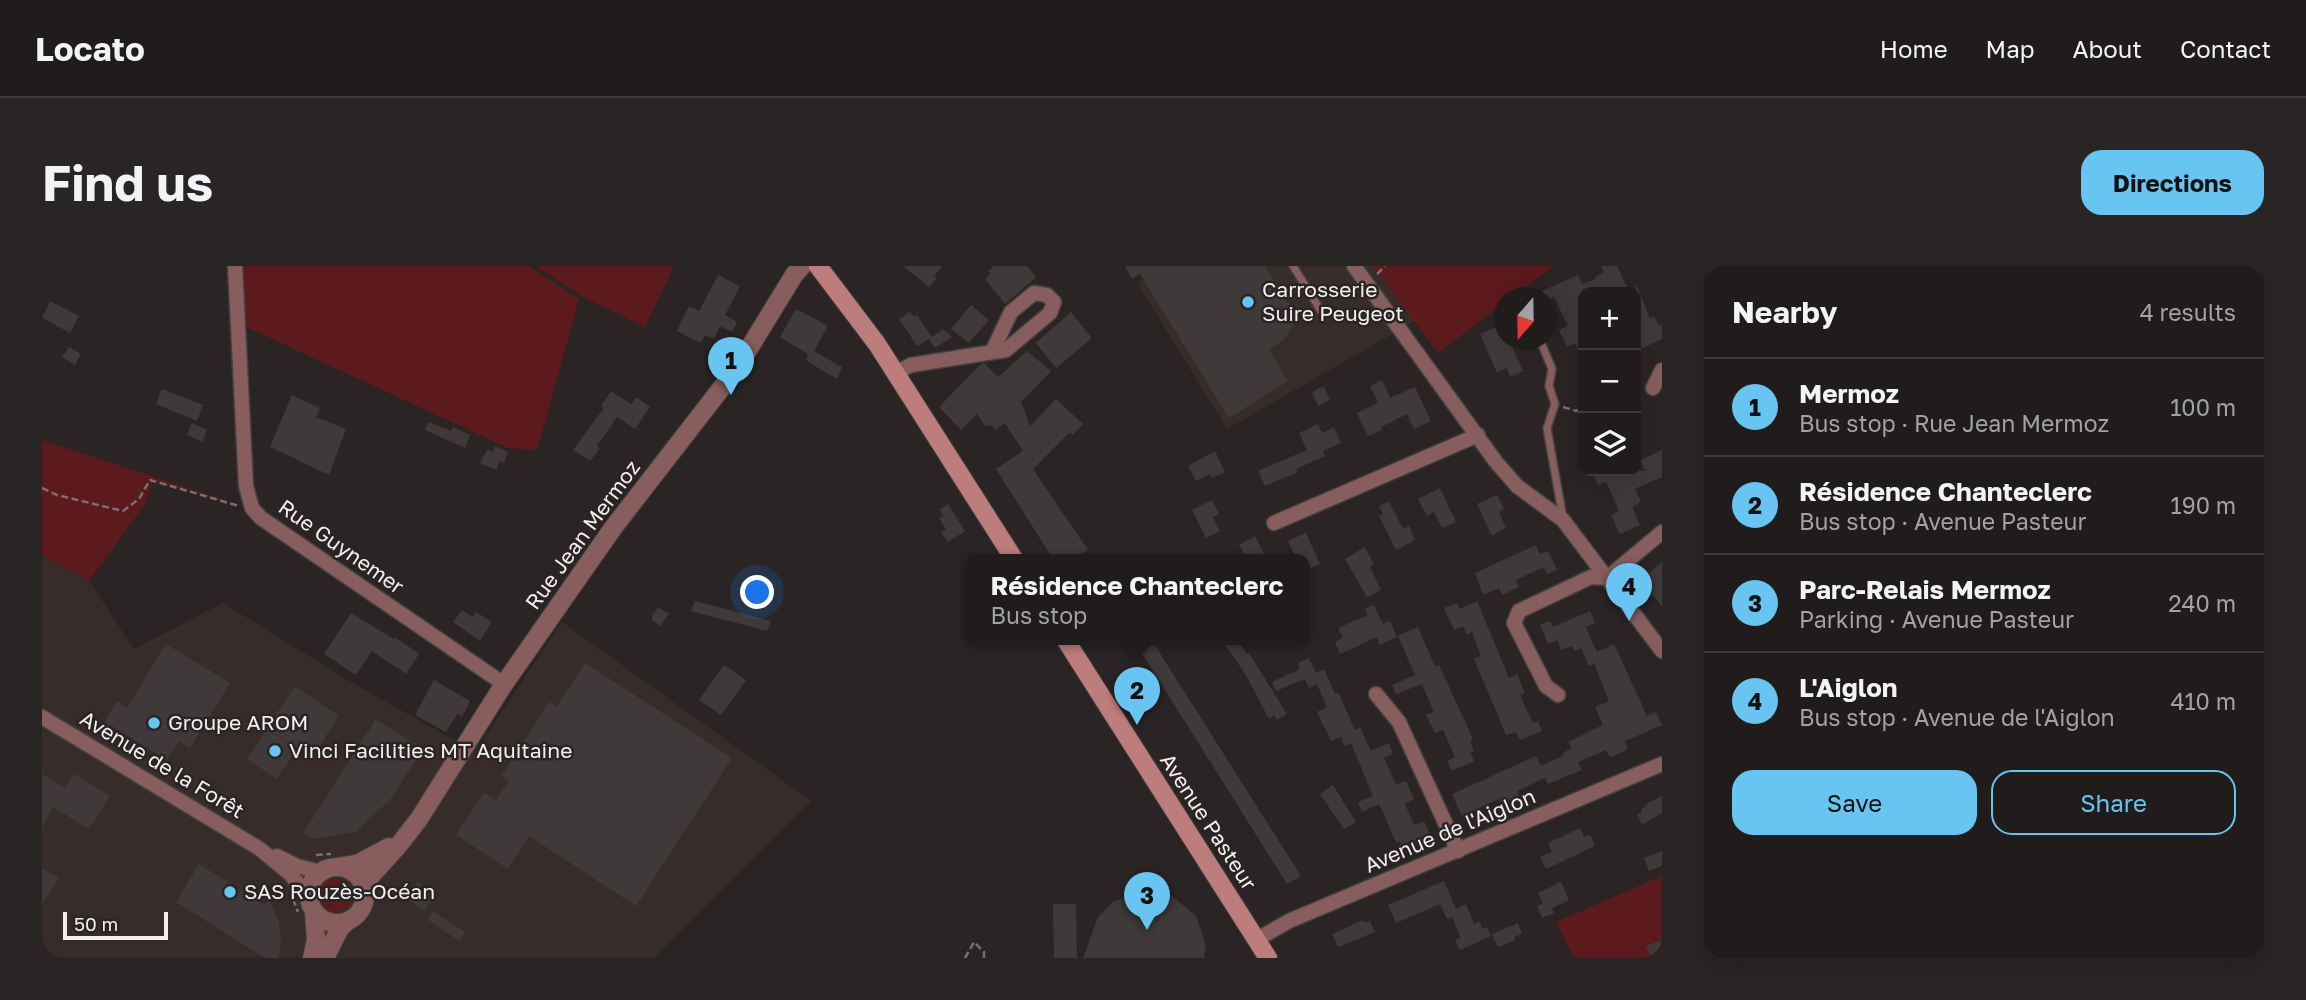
<!DOCTYPE html>
<meta charset="utf-8">
<style>
:root{--surface:#201c1b;--page:#282524;--text:#f1f3f6;--muted:#a2a1a3;--line:#3d3a3a;--accent:#68c4f0}
body{margin:0;font-family:"Golos Text",sans-serif;background:var(--page);color:var(--text)}
.controls{position:absolute;right:21px;top:21px;display:grid;overflow:hidden;border-radius:14px;box-shadow:0 7px 28px #0002}
.controls button{width:63px;height:63px;display:grid;place-items:center;padding:0;border:0;border-bottom:2px solid var(--line);background:var(--surface);color:var(--text);font:35px sans-serif}
.compass{position:absolute;left:1452px;top:21px;width:63px;height:63px;border-radius:50%;background:var(--surface);box-shadow:0 7px 28px #0002;rotate:200deg}
.scale{position:absolute;left:21px;bottom:18px;width:105px;box-sizing:border-box;padding-left:7px;border:4px solid #f3efef;border-top:0;font-size:19px;line-height:24px;white-space:nowrap;color:#f3efef;-webkit-text-stroke:5px #2a2524;paint-order:stroke}
.you{position:absolute;left:716px;top:327px;width:24px;height:24px;margin:-18px;border:5px solid #fff;border-radius:50%;background:#1a73e8;box-shadow:0 0 0 10px #1a73e833}
.badge{display:grid;place-items:center;width:46px;height:46px;border-radius:50%;background:var(--accent);color:#111;font-size:23px;font-weight:700}
.pin{position:absolute;translate:-50% -58px;filter:drop-shadow(0 2px 4px #0008)}
.pin::after{content:'';position:absolute;top:37px;width:24px;height:21px;background:inherit;clip-path:polygon(0 0,100% 0,50% 100%)}
.popup{position:absolute;left:922px;top:288px;width:346px;height:91px;box-sizing:border-box;display:grid;place-content:center;border-radius:14px;background:var(--surface);filter:drop-shadow(0 2px 5px #0005);font-size:23px;white-space:nowrap;color:var(--muted)}
.popup b{font-size:26px;color:var(--text)}
.popup::after{content:'';position:absolute;left:50%;top:100%;margin-left:-14px;border:14px solid transparent;border-top-color:var(--surface)}
.list{margin:0;padding:0;list-style:none}
h2{display:flex;justify-content:space-between;align-items:center;height:91px;margin:0;padding:0 28px;font-size:30px}
h2 small{font-size:23px;font-weight:400;color:var(--muted)}
.list li{display:grid;grid-template-columns:46px 1fr auto;gap:21px;align-items:center;box-sizing:border-box;height:98px;padding:0 28px;border-top:2px solid var(--line)}
.list b{display:block;font-size:26px;white-space:nowrap}
.list p{margin:0;font-size:23px;white-space:nowrap;color:var(--muted)}
.list em{font-size:23px;font-style:normal;color:var(--muted)}
.actions{display:flex;gap:14px;padding:21px 28px}
.actions a{flex:1;padding:16px 0;border:2px solid var(--accent);border-radius:21px;text-align:center;font-size:24px;color:var(--accent)}
.actions .main{background:var(--accent);color:#111}
.icon{flex:none;width:38px;height:38px;fill:none;stroke:currentColor;stroke-width:2;stroke-linecap:round;stroke-linejoin:round}
.map{position:relative;flex:none;width:1620px;height:692px;overflow:hidden;border-radius:21px}
header{display:flex;align-items:center;gap:42px;box-sizing:border-box;height:98px;padding:0 35px;background:var(--surface);border-bottom:2px solid var(--line)}
header strong{font-size:33px}
nav{display:flex;gap:38px;margin-inline-start:auto;font-size:24px}
.intro{display:flex;align-items:center;justify-content:space-between;box-sizing:border-box;height:168px;padding:0 42px}
h1{margin:0;font-size:49px}
.button{padding:18px 32px;border-radius:21px;background:var(--accent);color:#111;font-size:24px;font-weight:700}
main{display:flex;gap:42px;padding:0 42px}
aside{flex:1;background:var(--surface);border-radius:21px;box-shadow:0 7px 28px #0002}
.map>svg:first-child{display:block}
</style>
<header>
<strong>Locato</strong>
<nav><a>Home</a><a>Map</a><a>About</a><a>Contact</a></nav>
</header>
<div class="intro"><h1>Find us</h1><a class="button">Directions</a></div>
<main>
<div class="map">
<svg width="1620" height="692" viewBox="0 0 1620 692">
<rect width="100%" height="100%" fill="#2a2524"/>
<!-- built -->
<path fill="#382c2b" d="M1104,0H1331L1373,55L1185,163L1096,18L1107,5Z
M0,289L47,315L92,383L181,337L309,416L433,486L520,356L769,535L612,692H0Z"/>
<!-- green -->
<path fill="#5d1a1d" d="M200,0H486L537,33L495,184L466,182L202,60Z
M493,0H632L603,61L538,29Z
M1331,0H1512L1470,31L1462,32V37L1396,87Z
M0,174L200,240L111,215L103,238L47,315L0,289Z
M1620,610V692H1532L1514,656Z
M278 629a16 16 0 1 1 32 0a16 16 0 1 1-32 0Z"/>
<!-- building -->
<path fill="#3f3939" d="M861,0H900L892,10L895,12L887,21Z
M952,0H985L994,11L963,38L943,13L948,8L946,5Z
M1083,0H1223L1253,47V55L1248,65L1240,75L1227,84L1246,115L1187,152L1098,8L1090,13Z
M1559,0H1575L1587,26H1541V95L1533,77L1525,81L1517,64L1526,60L1512,31L1504,35L1500,25L1536,9L1540,18L1554,13L1553,11L1562,6Z
M676,9L698,20L683,49L695,56L690,66L678,60L672,73L663,69L659,77L635,65L647,40L657,45Z
M1594,18L1608,52L1612,50L1617,59L1620,58V73L1594,85Z
M8,35L37,50L28,67L0,52Z
M929,39L947,54L927,77L909,63Z
M754,43L786,60L772,85L800,101L795,113L766,96L764,93L766,88L738,71Z
M868,46L872,51L875,49L890,71L901,63L910,71L893,82L887,73L875,80L857,53Z
M1029,46L1049,71L1048,74L1014,102L994,77Z
M1462,58V74H1467L1481,105L1468,111L1465,102L1455,107L1438,68Z
M27,81L39,88L33,99L20,91Z
M985,85L1009,105L979,136L988,160L1014,133L1041,158L1031,169L1028,166L991,203L1046,284L1031,293H1011L954,203L981,185L963,157L953,164L950,159L943,160L935,148L919,164L897,141L939,98L942,97L956,111Z
M1340,114L1348,132L1373,121L1389,155L1372,163L1365,148L1339,161L1340,164L1326,170L1315,147L1336,137L1328,120Z
M1282,120L1288,134L1276,140L1270,126Z
M120,123L161,139L155,155L114,138Z
M569,125L589,138L594,131L608,141L593,163L575,151L555,180L558,182L548,195L531,184L562,142L559,140Z
M250,129L278,142L274,151L304,163L287,209L228,181Z
M387,156L409,165L411,161L428,169L423,182L383,164Z
M150,157L165,164L160,176L145,169Z
M1276,158L1280,167L1292,161L1299,177L1281,185L1283,190L1254,203L1256,206L1223,220L1216,205L1265,184L1257,167Z
M453,180L466,186L462,197L458,195L454,204L438,197L445,184L451,186Z
M1620,184V211L1593,223L1599,236L1590,241L1598,259L1578,268L1569,249L1577,245L1571,231L1564,216L1556,219L1550,205H1603L1598,194Z
M1173,185L1183,206L1170,212L1168,208L1154,215L1146,200Z
M1398,222L1414,256L1400,262L1392,246L1385,250L1376,233Z
M1455,229L1462,243L1457,246L1464,262L1450,270L1435,238Z
M1170,234L1177,248L1171,251L1178,265L1164,272L1150,244Z
M1347,235L1361,263L1367,260L1373,274L1354,284L1337,250L1341,248L1337,240Z
M906,238L923,265L906,276L899,266L904,263L897,252L902,250L897,244Z
M1263,265L1278,298L1263,305V293H1254L1246,275L1263,267Z
M1213,270L1225,293H1205L1197,279Z
M1494,279L1498,288L1506,285L1515,304L1505,308L1502,301L1474,314L1477,321L1460,329L1457,322L1441,329L1433,307Z
M1323,281L1332,299L1328,301L1339,324L1325,331L1303,293Z
M1620,296V340L1598,315Z
M653,335L729,355L725,365L649,345Z
M1435,335L1467,412L1475,408L1483,427L1478,429L1491,457L1496,455L1500,465L1478,474L1474,466L1464,469L1432,393L1439,390L1430,366L1425,369L1421,360L1412,364L1402,342L1415,337L1418,343Z
M1332,339L1341,358L1348,355L1355,371L1338,379L1335,371L1298,388L1293,376L1301,372L1296,362L1326,349L1323,343Z
M616,341L627,348L618,360L610,354V350Z
M420,344L431,351L434,346L450,356L438,375L411,356Z
M1548,345L1553,357L1544,361L1555,386L1572,378L1605,450L1614,446L1620,459L1583,475L1586,483L1568,492L1564,484L1536,496L1540,504L1506,518L1503,512L1475,525L1478,532L1460,540L1457,533L1420,550L1410,528L1494,490L1499,500L1522,489L1521,487L1530,482L1526,476L1561,459L1553,441L1567,435L1552,398L1547,400L1539,382L1532,385L1530,380L1519,384L1515,374L1506,378L1498,359L1508,355L1511,361Z
M309,347L352,373L353,371L377,388L364,408L330,385L314,409L282,388Z
M1376,361L1393,400L1397,399L1431,473L1428,475L1432,485L1428,486L1432,495L1410,505L1405,495L1413,491L1401,464L1393,467L1384,449L1392,446L1380,418L1354,428L1350,419L1373,409L1356,370Z
M1091,373H1109L1259,610L1245,618Z
M1179,373H1194L1205,388L1207,387L1245,448L1235,454L1232,449L1227,453L1204,409Z
M124,378L188,417L148,482L137,475L125,494L63,456L75,435L85,442Z
M1267,392L1274,407L1282,403L1293,428L1296,426L1313,464L1318,461L1329,485L1347,477L1351,488L1342,492L1354,519L1364,515L1372,533L1363,538L1372,559L1382,555L1389,570L1360,583L1357,575L1354,576L1337,538L1320,546L1316,536L1331,530L1309,477L1302,480L1299,471L1289,475L1275,446L1285,441L1275,418L1267,422L1263,413L1234,425L1230,416L1258,403L1256,397Z
M543,397L690,492L594,640L487,570L466,603L414,569L442,526L454,534L467,515L459,510L507,436L515,440Z
M682,399L704,414L679,449L657,434Z
M392,414L428,435L420,451L415,448L404,466L373,449Z
M253,420L297,450L274,485L259,476L235,513L205,493Z
M334,453L381,483L348,534L314,566L271,573L261,567Z
M0,508L23,522L32,508L68,530L47,563L11,541L0,561Z
M1291,519L1314,556L1302,563L1278,528Z
M1620,530V547L1600,559L1595,548L1600,546L1599,543L1605,540L1604,538Z
M1538,562L1542,571L1548,569L1553,580L1504,603L1498,591L1510,586L1506,577Z
M1620,585V600L1607,605L1602,592Z
M157,598L222,639L227,633L237,656L239,676L236,692H223L134,636Z
M0,602L17,612L0,639Z
M1402,615L1414,643L1424,638L1432,658L1437,655L1441,663L1445,661L1449,670L1418,684L1413,674L1419,672L1410,651L1405,653L1398,638L1354,657L1346,639Z
M375,616L393,629L383,645L364,632Z
M1519,616L1527,634L1510,642L1512,647L1500,652L1495,640L1501,638L1496,627Z
M1100,626L1130,630L1154,650L1164,679L1162,692H1041L1056,651L1072,635Z
M1011,638H1034L1035,692H1012Z
M391,645L423,666L417,675L385,653Z
M1321,654L1322,657L1328,655L1333,666L1296,681L1290,668Z
M1476,657L1480,668L1472,671L1473,674L1456,681L1450,668Z
M1620,674V692H1609L1604,680Z"/>
<g fill="none" stroke-linecap="round" stroke-linejoin="round">
<!-- service casing -->
<g stroke="#464140" stroke-width="10">
<path id="service" d="M1251,0L1279,45
M1498,74L1510,103L1507,120L1513,138L1505,162L1521,252"/>
</g>
<!-- minor casing -->
<g stroke="#464140" stroke-width="17">
<path id="minor" d="M193,0L204,220L210,242L219,252L462,418
M1312,0L1454,196L1475,220L1521,254L1620,385
M853,107L869,99L964,84L1008,47L1012,36L1005,29L992,27L969,46L950,86
M1611,122L1620,104
M1232,257L1436,169
M1565,312L1620,266
M1334,428L1357,456L1416,585
M1516,429L1504,420L1472,357L1477,345L1549,311L1565,312
M0,451L218,583L247,607L266,629
M235,590L255,600L279,606
M1214,674L1247,655L1620,498"/>
</g>
<!-- tertiary casing -->
<g stroke="#464140" stroke-width="20">
<path id="tertiary" d="M296,601L315,598L347,581
M267 629a28 28 0 1 1 56 0a28 28 0 1 1-56 0Z
M322,623L328,611L356,580L377,553L462,418L571,262L695,102L752,9L760,0
M270,692L274,674L272,646
M283,692L298,662L306,655"/>
</g>
<!-- secondary casing -->
<g stroke="#464140" stroke-width="20">
<path id="secondary" d="M776,0L835,78L972,293
M1023,373L1226,692"/>
</g>
<!-- path -->
<path stroke="#757170" stroke-width="2.5" stroke-dasharray="7 3.5" stroke-linecap="butt" d="M1335,8L1343,0
M1521,141L1534,145L1541,142
M0,222L15,229L81,245L97,233L108,214L197,240
M274,589L289,588
M251,633L256,646
M923,692L932,676L942,686V692"/>
<!-- service -->
<use href="#service" stroke="#875e5d" stroke-width="7"/>
<!-- minor -->
<use href="#minor" stroke="#875e5d" stroke-width="14"/>
<!-- tertiary -->
<use href="#tertiary" stroke="#875e5d" stroke-width="18"/>
<!-- secondary -->
<use href="#secondary" stroke="#bd7d7c" stroke-width="18"/>
</g>
<!-- markers -->
<g fill="#68c4f0" stroke="#2a2524" stroke-width="2.5">
<circle cx="1206" cy="36" r="7"/>
<circle cx="112" cy="457" r="7"/>
<circle cx="233" cy="485" r="7"/>
<circle cx="188" cy="626" r="7"/>
</g>
<g text-anchor="middle" stroke-width="5" stroke-linejoin="round" paint-order="stroke">
<!-- poi labels -->
<g font-size="21" fill="#f3efef" stroke="#2a2524" text-anchor="start">
<text x="1220" y="31">Carrosserie<tspan x="1220" dy="24">Suire Peugeot</tspan></text>
<text x="126" y="464">Groupe AROM</text>
<text x="247" y="492">Vinci Facilities MT Aquitaine</text>
<text x="202" y="633">SAS Rouzès-Océan</text>
</g>
<!-- street labels -->
<g font-size="21" fill="#f3efef" stroke="#2a2524">
<text transform="translate(541 269) rotate(-54)" y="7">Rue Jean Mermoz</text>
<text transform="translate(299 281) rotate(35)" y="7">Rue Guynemer</text>
<text transform="translate(120 499) rotate(31)" y="7">Avenue de la Forêt</text>
<text transform="translate(1166 556) rotate(57)" y="7">Avenue Pasteur</text>
<text transform="translate(1408 565) rotate(-23)" y="7">Avenue de l'Aiglon</text>
</g>
</g>
</svg>
<div class="controls">
<button>+</button>
<button>−</button>
<button><svg class="icon" aria-label="layers" viewBox="0 0 24 24"><path d="M12 4l9 5-9 5-9-5zM3 14l9 5 9-5"/></svg></button>
</div>
<svg class="compass" viewBox="-18 -18 36 36"><path d="M0-13l5 13h-10z" fill="#e53935"/><path d="M0 13l5-13h-10z" fill="#a2a1a3"/></svg>
<div class="scale">50 m</div>
<div class="you"></div>
<div class="pin badge" style="left:689px;top:129px">1</div>
<div class="pin badge" style="left:1095px;top:459px">2</div>
<div class="popup"><b>Résidence Chanteclerc</b>Bus stop</div>
<div class="pin badge" style="left:1105px;top:664px">3</div>
<div class="pin badge" style="left:1587px;top:355px">4</div>
</div>
<aside>
<h2>Nearby<small>4 results</small></h2>
<ul class="list">
<li><span class="badge">1</span><div><b>Mermoz</b><p>Bus stop · Rue Jean Mermoz</p></div><em>100 m</em></li>
<li><span class="badge">2</span><div><b>Résidence Chanteclerc</b><p>Bus stop · Avenue Pasteur</p></div><em>190 m</em></li>
<li><span class="badge">3</span><div><b>Parc-Relais Mermoz</b><p>Parking · Avenue Pasteur</p></div><em>240 m</em></li>
<li><span class="badge">4</span><div><b>L'Aiglon</b><p>Bus stop · Avenue de l'Aiglon</p></div><em>410 m</em></li>
</ul>
<div class="actions"><a class="main">Save</a><a>Share</a></div>
</aside>
</main>
